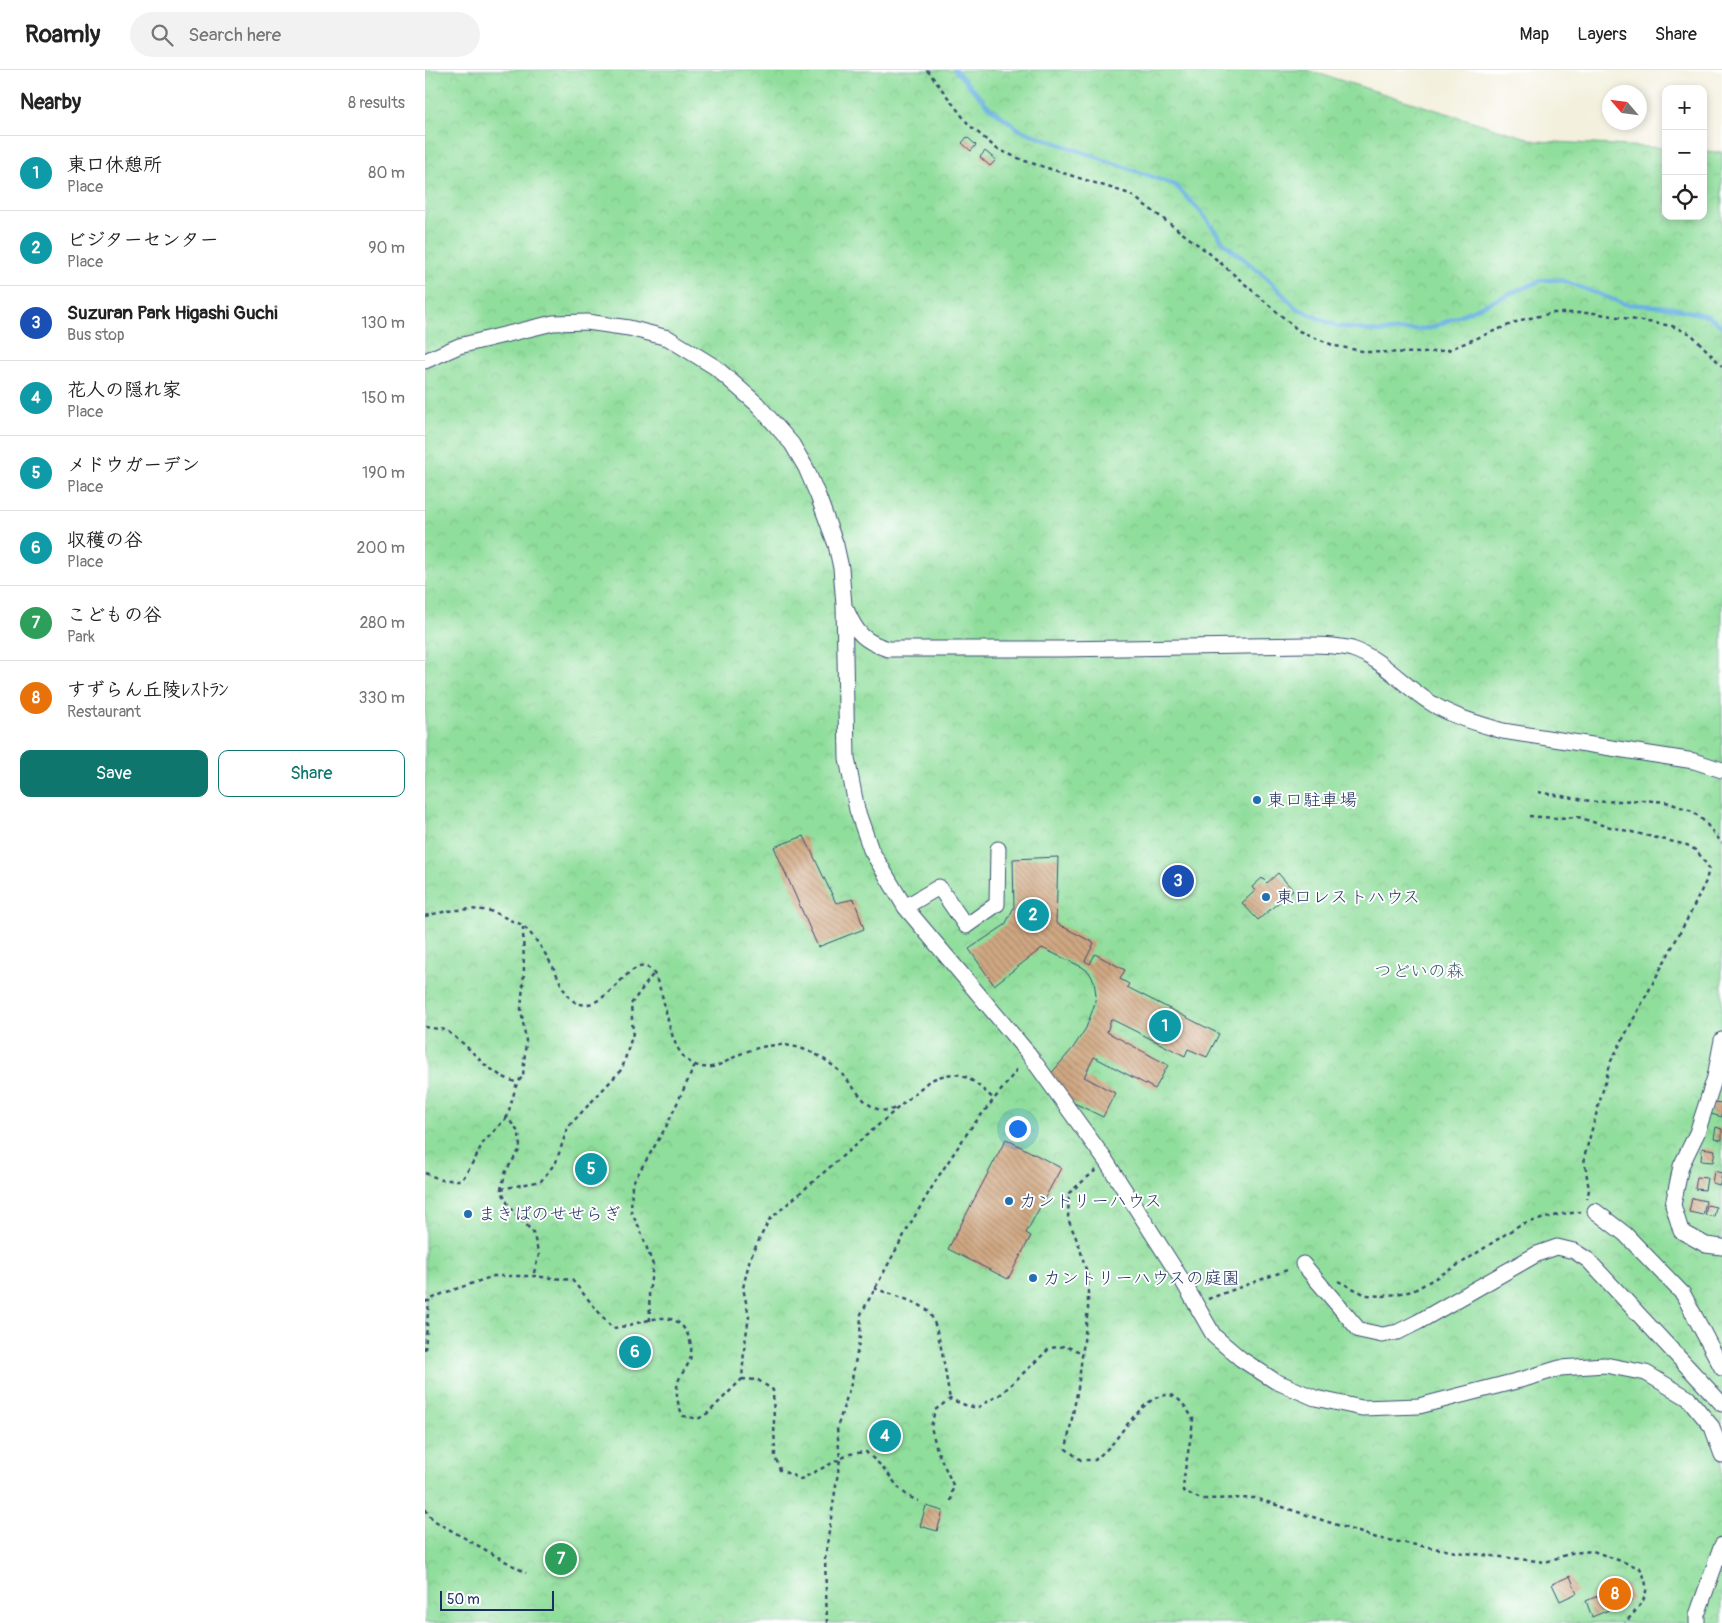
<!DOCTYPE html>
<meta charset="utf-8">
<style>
:root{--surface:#fff;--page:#f2f2f2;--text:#222;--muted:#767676;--line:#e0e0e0;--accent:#0f766e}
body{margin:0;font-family:Pangolin,"Klee One",sans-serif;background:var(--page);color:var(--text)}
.controls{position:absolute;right:15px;top:15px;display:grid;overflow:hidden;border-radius:10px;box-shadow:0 2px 8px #0003}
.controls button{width:45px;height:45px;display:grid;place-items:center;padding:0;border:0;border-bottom:1px solid var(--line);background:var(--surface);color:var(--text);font:25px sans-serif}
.compass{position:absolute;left:1177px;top:15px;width:45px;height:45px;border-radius:50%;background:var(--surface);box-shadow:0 2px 8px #0003;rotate:298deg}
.scale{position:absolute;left:15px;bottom:12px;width:114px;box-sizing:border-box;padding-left:5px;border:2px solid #1b2f5e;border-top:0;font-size:14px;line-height:18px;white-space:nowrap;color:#1b2f5e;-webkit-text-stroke:4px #fff;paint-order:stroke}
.you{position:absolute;left:592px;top:1058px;width:18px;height:18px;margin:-12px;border:4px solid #fff;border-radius:50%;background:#1a73e8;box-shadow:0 0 0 8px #1a73e833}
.badge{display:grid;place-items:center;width:32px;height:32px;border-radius:50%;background:var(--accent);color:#fff;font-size:16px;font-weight:700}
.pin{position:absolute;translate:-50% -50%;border:2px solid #fff;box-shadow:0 1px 5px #0006}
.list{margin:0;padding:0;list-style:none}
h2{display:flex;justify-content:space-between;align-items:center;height:65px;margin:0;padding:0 20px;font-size:21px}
h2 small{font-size:16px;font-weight:400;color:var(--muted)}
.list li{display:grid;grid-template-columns:32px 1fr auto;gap:15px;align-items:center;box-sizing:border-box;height:75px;padding:0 20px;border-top:1px solid var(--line)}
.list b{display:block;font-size:19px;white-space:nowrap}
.list p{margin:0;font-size:16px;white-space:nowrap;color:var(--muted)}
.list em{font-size:16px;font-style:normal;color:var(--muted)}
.actions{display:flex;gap:10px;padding:15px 20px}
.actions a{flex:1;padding:11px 0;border:1px solid var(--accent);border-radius:10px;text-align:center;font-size:18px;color:var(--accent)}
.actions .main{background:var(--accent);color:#fff}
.icon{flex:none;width:28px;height:28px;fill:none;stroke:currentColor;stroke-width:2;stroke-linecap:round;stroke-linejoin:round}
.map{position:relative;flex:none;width:1297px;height:1553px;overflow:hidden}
header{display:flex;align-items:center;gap:30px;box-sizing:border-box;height:70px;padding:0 25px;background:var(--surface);border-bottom:1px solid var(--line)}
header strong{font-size:24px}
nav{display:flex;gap:28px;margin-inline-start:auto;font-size:18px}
.search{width:350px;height:45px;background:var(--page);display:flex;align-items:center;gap:12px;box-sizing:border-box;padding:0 18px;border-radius:28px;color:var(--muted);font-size:19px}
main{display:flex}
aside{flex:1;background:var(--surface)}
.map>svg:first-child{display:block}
</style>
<header>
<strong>Roamly</strong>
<div class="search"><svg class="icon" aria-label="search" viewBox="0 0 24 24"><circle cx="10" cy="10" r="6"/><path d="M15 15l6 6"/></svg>Search here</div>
<nav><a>Map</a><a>Layers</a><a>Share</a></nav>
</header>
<main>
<aside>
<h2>Nearby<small>8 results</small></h2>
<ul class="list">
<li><span class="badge" style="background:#0f9aa8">1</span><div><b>東口休憩所</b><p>Place</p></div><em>80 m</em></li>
<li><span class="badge" style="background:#0f9aa8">2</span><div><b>ビジターセンター</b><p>Place</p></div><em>90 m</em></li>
<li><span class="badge" style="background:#1a4fb4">3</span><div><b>Suzuran Park Higashi Guchi</b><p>Bus stop</p></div><em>130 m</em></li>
<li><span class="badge" style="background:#0f9aa8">4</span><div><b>花人の隠れ家</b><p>Place</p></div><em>150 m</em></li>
<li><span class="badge" style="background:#0f9aa8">5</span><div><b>メドウガーデン</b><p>Place</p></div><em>190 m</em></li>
<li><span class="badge" style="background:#0f9aa8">6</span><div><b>収穫の谷</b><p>Place</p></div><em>200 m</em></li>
<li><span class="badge" style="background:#2e9e5b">7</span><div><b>こどもの谷</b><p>Park</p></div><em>280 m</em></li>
<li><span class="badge" style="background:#e8710a">8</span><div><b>すずらん丘陵ﾚｽﾄﾗﾝ</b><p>Restaurant</p></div><em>330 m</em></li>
</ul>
<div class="actions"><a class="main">Save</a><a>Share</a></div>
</aside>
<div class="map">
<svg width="1297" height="1553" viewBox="0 0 1297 1553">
<defs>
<pattern id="park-crowns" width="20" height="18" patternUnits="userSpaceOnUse" patternTransform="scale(1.25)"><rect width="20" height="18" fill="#90de9c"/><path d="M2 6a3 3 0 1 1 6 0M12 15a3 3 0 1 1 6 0" fill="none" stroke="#7cbf89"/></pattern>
<pattern id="building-back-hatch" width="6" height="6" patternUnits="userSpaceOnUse" patternTransform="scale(1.25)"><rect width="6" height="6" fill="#d0a882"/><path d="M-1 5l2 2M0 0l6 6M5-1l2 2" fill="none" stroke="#a8896e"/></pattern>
</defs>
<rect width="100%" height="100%" fill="#fff"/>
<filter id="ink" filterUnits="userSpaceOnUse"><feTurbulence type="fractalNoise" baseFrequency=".02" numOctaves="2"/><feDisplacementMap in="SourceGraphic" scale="10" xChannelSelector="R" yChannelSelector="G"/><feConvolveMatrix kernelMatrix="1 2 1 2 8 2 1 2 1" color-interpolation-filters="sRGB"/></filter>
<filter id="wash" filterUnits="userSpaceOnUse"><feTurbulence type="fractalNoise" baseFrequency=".0096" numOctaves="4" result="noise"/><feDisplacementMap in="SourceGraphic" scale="20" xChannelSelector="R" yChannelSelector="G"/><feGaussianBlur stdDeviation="1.12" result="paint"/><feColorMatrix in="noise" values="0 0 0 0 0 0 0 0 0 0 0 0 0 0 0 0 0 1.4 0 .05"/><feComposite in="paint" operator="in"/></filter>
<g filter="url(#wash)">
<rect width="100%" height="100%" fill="#f3f0dd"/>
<!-- park -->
<path fill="url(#park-crowns)" stroke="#56867d" d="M0,0H882L1112,71L1241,78V146H1278V81L1297,82V1553H0Z"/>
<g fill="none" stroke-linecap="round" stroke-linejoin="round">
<!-- stream -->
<path stroke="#69b2e1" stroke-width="4.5" d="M530,0L564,37L595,60L750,115L776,142L800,174L842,208L871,238L911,256L954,262L1006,258L1117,210H1136L1200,234L1244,237L1283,246L1297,256"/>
</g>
<g id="blocks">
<!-- building -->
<path fill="url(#building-back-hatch)" d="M542,67L551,75L546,81L537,73Z
M560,81L571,90L565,96L555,87Z
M379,766L411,833L429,829L439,859L393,877L349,777Z
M633,787L631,853L669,873L660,891L665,894L670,884L700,900L695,909L704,914L702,917L794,964L782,987L763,979L760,986L686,949L682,962L743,995L730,1019L669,987L659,1007L690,1023L678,1047L647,1032L624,1006L648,978L661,958L669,936L671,925L669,911L664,902L657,897L617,878L569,915L544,879L580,855L589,837L588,789Z
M853,803L868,820L833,850L817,833L830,821L827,817L837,808L842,813Z
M1289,1032L1297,1033V1047L1286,1044Z
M1291,1057L1297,1059V1070L1289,1068Z
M581,1069L636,1098L601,1163L606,1166L583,1209L523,1179Z
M1277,1078L1290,1080L1288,1092L1276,1091Z
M1289,1101L1297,1103L1295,1115L1287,1113Z
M1272,1107L1282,1108L1280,1120L1270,1119Z
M1267,1128L1281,1131L1278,1145L1264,1142Z
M1282,1135L1291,1137L1289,1147L1280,1145Z
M501,1436L518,1441L512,1461L495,1456Z
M1145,1506L1152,1523L1135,1531L1127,1514Z
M1201,1514L1207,1530L1167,1547L1161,1531Z"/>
</g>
</g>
<g filter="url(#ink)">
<use href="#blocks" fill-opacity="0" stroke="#3b4c71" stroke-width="1"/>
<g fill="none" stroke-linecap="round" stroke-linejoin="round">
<!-- minor casing -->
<g stroke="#3b4c71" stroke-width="17">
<path id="minor" d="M0,291L34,276L128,253L162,252L204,258L243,268L290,297L332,334L367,374L381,398L393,426L411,475L416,498L419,535L422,688L432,740L446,780L480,837L603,983L681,1091L757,1210L789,1266L816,1289L850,1311L890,1328L937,1338L994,1336L1099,1309L1135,1298L1180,1295L1221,1303L1263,1328L1287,1357L1297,1385
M422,541C431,563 440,572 463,579H635L881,575C896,575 912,575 927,579C956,588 978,615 1003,631C1025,646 1052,653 1078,661L1269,691L1297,700
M480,837L514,817L541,856L572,834L573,779
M1297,970L1290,1007L1272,1063L1256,1096L1248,1135L1256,1161L1281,1175L1297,1177
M1170,1141L1200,1164L1258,1224L1297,1298
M878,1194L934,1260L957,1265L973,1262L993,1252L1112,1184L1132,1177L1149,1181L1163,1190L1297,1334
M1272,1553V1545L1297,1475"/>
</g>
<!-- path -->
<path stroke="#3b4c71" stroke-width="2.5" stroke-dasharray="4 4" stroke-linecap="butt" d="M502,0L544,55L572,79L600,91L705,124L784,183L874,261L910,276L943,282L999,283L1023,280L1096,250L1128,243H1169L1247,256L1266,264L1297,296
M1113,722L1171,732L1217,730L1241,732L1267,741L1279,751L1297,773
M1104,746L1129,748L1153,747L1177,755L1262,775L1272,781L1284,798L1281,811L1266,842L1186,991L1159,1088L1164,1120L1162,1129
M0,846C19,841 48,836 68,842C73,844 79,847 85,850C89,852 95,853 98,856C110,866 122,886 129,899C135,910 140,928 152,933C183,945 207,877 228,902C231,906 232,912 234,916C243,939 244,982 268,994C289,1004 302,989 320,982C342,974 362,972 383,981C396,986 407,994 417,1004C432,1019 446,1051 473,1037
M98,857L99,903L96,939L101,971L98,1006L92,1013L82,1047L94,1063L95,1079L81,1101L76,1119L84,1137L108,1162L114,1185L108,1206
M0,957L21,960L40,975L59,994L76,1006L92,1013
M671,1100L644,1123L643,1149L654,1175L663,1207V1239L653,1318L641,1379L656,1390H670C675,1385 682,1380 687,1374C699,1360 725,1318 748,1326C757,1330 763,1341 768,1349C766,1373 759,1396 758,1421L776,1429L830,1428L952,1468L1031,1482L1121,1492L1146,1483L1168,1481L1215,1498C1229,1525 1217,1533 1200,1553
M0,1103L17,1110H37L51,1087L57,1074L82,1047
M76,1119L116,1111L131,1092L143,1057L197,999L208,963L206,934L229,903
M913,1211L941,1225L959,1226L988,1221L1038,1192L1096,1154L1137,1144L1156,1142
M449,1218C464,1224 491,1231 502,1240C515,1252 521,1310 525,1329
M783,1229L865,1199
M0,1232L19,1223L69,1206H108L147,1210L187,1258C204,1257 227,1247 240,1248C261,1249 271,1275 264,1292C261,1299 255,1305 253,1312C250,1325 253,1335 258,1346L273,1349L283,1343L317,1309L319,1280L324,1246L318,1218L325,1188L344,1150L504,1011C537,996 544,1008 569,1029
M225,1251L224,1223L228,1195L215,1159L206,1142L207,1114L241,1057L270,995
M0,1280L4,1230
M317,1309L333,1310L348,1320L350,1386L355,1400L376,1409L425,1384L441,1382C447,1388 454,1393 459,1399C471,1413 476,1425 494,1431
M526,1431L528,1415L512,1380L506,1357L510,1340L525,1329L540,1335L552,1338L576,1324L625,1278L640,1276L658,1283
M0,1439L8,1450L101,1503
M402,1553L400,1488L415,1389L412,1358L426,1314L435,1267L436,1244L484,1156L513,1107L545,1059L582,1013L594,996"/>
<!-- minor -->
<use href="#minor" stroke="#fff" stroke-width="15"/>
</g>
</g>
<!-- markers -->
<g fill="#1f6fb2" stroke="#fff" stroke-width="2">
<circle cx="832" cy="730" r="5"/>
<circle cx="841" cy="827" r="5"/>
<circle cx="584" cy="1131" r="5"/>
<circle cx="43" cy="1144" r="5"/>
<circle cx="608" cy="1208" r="5"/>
</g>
<g text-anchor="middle" stroke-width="4" stroke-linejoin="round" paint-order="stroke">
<!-- poi labels -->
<g font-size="18" fill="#1b2f5e" stroke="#fff" text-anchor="start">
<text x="842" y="736">東口駐車場</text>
<text x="851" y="833">東口レストハウス</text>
<text x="594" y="1137">カントリーハウス</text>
<text x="53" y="1150">まきばのせせらぎ</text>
<text x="618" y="1214">カントリーハウスの庭園</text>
</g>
<!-- park labels -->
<g font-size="18" fill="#385b6e" stroke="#fff">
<text x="994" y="907">つどいの森</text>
</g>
</g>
</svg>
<div class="controls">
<button>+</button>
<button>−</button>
<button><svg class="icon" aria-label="locate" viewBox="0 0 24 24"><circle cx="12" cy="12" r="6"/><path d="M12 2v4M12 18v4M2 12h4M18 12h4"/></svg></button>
</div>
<svg class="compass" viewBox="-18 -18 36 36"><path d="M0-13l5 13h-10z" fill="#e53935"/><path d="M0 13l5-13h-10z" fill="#767676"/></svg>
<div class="scale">50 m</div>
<div class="you"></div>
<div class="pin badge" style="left:740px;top:956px;background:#0f9aa8">1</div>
<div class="pin badge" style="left:608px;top:845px;background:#0f9aa8">2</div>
<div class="pin badge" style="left:753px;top:811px;background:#1a4fb4">3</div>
<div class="pin badge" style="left:460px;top:1366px;background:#0f9aa8">4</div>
<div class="pin badge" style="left:166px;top:1099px;background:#0f9aa8">5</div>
<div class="pin badge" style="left:210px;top:1282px;background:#0f9aa8">6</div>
<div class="pin badge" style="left:136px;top:1489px;background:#2e9e5b">7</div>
<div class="pin badge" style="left:1190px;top:1524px;background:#e8710a">8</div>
</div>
</main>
